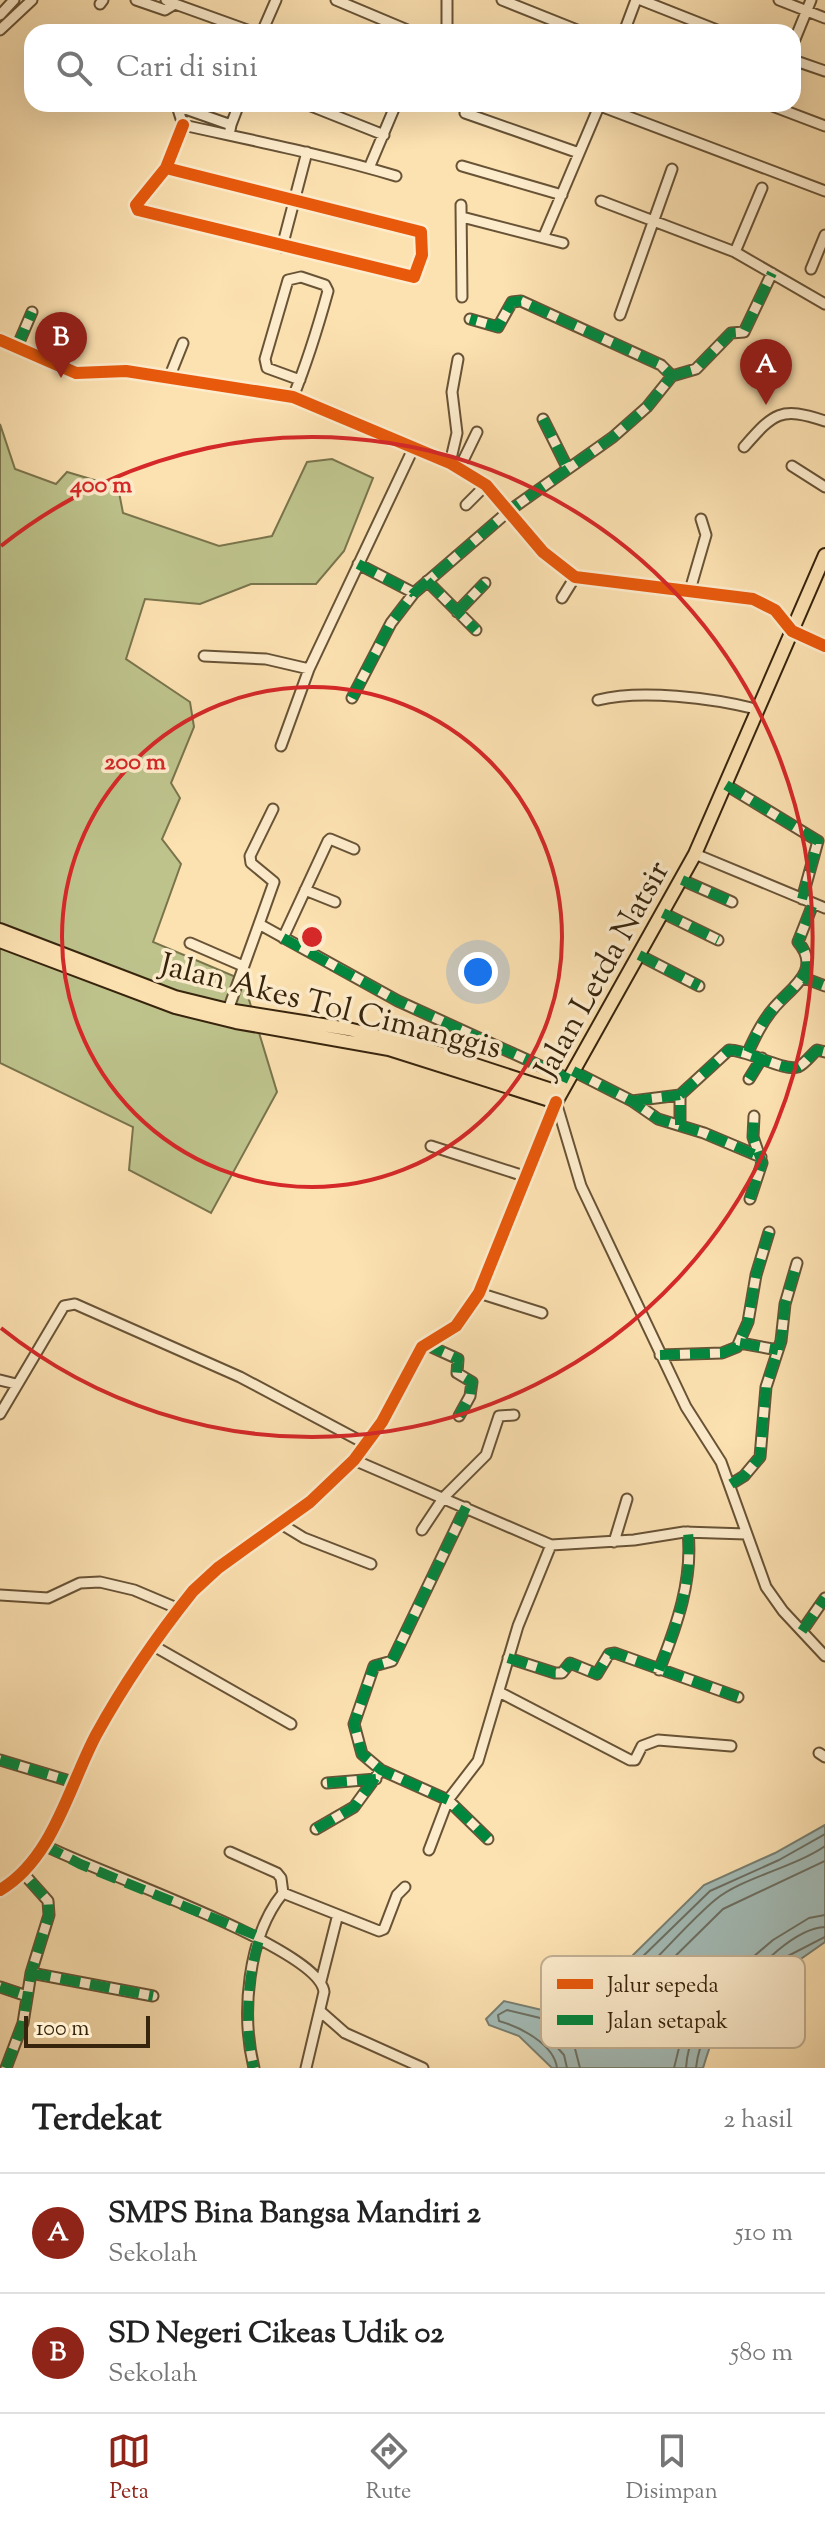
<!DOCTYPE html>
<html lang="id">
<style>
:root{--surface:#fff;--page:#f6f6f6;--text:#222;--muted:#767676;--line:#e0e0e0;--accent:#8f2418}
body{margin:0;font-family:"Sorts Mill Goudy",serif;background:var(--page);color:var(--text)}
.scale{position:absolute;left:24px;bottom:20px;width:126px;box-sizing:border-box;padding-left:8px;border:4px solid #37240d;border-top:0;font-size:22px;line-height:28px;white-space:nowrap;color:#37240d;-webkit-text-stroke:6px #fdeccc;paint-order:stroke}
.you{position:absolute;left:478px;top:972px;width:28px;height:28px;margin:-20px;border:6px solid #fff;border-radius:50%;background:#1a73e8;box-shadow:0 0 0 12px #1a73e833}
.badge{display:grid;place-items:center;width:52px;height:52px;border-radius:50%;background:var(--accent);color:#fff;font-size:26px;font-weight:700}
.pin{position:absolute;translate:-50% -66px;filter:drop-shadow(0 2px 4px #0008)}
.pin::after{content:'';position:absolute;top:42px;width:28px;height:24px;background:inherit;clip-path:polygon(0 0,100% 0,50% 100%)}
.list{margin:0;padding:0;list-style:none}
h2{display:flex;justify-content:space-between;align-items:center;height:104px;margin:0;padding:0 32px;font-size:34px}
h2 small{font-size:26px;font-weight:400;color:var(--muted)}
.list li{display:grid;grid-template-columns:52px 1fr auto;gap:24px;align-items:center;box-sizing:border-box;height:120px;padding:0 32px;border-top:2px solid var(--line)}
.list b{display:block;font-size:30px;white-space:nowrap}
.list p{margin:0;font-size:26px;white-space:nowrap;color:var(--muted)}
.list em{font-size:26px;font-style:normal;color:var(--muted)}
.icon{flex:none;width:44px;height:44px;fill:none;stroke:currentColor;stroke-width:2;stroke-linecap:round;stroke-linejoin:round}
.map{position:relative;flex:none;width:825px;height:2068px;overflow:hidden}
.search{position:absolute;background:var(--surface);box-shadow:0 8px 32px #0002;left:24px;right:24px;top:24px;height:88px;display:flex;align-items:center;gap:20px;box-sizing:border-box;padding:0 28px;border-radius:24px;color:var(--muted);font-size:30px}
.sheet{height:344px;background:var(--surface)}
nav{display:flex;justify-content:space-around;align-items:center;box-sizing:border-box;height:112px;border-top:2px solid var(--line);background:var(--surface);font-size:22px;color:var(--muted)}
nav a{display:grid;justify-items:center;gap:4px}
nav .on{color:var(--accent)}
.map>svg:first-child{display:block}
</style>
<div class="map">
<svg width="825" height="2068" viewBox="0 0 825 2068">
<rect width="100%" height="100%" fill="#fce1b1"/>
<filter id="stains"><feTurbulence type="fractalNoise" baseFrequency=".0025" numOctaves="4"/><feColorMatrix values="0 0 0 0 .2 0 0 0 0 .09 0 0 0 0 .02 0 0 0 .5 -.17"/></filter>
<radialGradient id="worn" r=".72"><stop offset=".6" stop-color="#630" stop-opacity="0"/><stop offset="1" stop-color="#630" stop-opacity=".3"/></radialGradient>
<!-- green -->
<path fill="#bec38c" stroke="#7a744c" stroke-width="2" d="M0,424L15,469L56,484L67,472L118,487L123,513L219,546L272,536L307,462L332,459L373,478L344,551L316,584H251L200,604L145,599L126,659L190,702L194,727L171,783L180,798L162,839L181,864L153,942L243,980L277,1092L211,1213L129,1170L133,1127L0,1063Z"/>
<!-- water -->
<path fill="#a3bbb6" stroke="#787f72" stroke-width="2" d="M825,1825V1942L768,1982L753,2009C718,2016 713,2036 703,2068H552L519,2036L489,2025L486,2019L504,2001L559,2014L568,2009L630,1958L704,1885L775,1853Z"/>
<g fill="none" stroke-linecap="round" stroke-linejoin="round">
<!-- shore -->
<path stroke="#6d7062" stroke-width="2" d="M557,2068C554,2044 520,2027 499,2021L498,2015L507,2010L557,2022L572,2016L635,1964L710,1891L779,1860L825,1834
M567,2068L564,2055L548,2037L549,2032C607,2026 670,1937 715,1900C741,1878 793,1868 825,1846
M580,2068L573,2041L598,2026L650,1981L723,1909L825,1861
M674,2068L682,2036L703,1998L734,1981L746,1963L773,1940L809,1918L825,1915
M686,2068C688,2033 710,2001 743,1992C754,1967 797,1928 825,1927
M696,2068C700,2033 716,2010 749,2001L762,1977L784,1958L825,1937"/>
<!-- minor casing -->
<g stroke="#685336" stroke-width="13">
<path id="minor" d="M136,0L165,10L175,4L166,0
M336,0L412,32
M447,0V32
M502,0L582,32
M641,0L722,32
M779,0L825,18
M100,4L103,0
M175,4L253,32
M0,15L14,0
M0,30L32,0
M262,32L276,0
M624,32L636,0
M793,44L811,0
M793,60L825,71
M306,104L384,135
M595,104L825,191
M767,104L825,126
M465,113L579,153
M231,125L239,104
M229,135L231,125L177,106L183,125C255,141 326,155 396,176
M462,166L562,195
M166,168L421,232L422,255L414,277L138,210L136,205L166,168L183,125
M369,168L396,104
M601,201L735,252L825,304
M461,205L462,297
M462,217L563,243
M544,236L600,104
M282,247L307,152
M735,252L762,188
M811,269L825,235
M620,315L672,169
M0,340L76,373L126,371L293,397L450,463L486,485L543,552L575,577L753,599L775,610L792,631L825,646
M17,347L32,312
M672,376L696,369L731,333L744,332L772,273
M169,378L183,343
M293,397C307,363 318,327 328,291L325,285L301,277L288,280L265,359L267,368L300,380
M543,419L568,469
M744,447C774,413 780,406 825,421
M450,463L457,433L452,392L458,359
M792,466L825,487
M459,469L477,432
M466,505L486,485
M358,564L414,593
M427,581L476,630
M690,590L706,535L701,519
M562,598L575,577
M457,612L485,583
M204,656L266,659L309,669L413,449
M352,698L391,623L414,593L510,510L613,437L647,407L672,376L661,365L521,301L512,302L498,327L470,319
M598,700C641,689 712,698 756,709
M281,746L309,669
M726,785L818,841L802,899
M695,854L825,908
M682,880L732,902
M305,890L335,902
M663,913L718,940
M259,924L274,882L251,863L250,856L273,809
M283,938L328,841L330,839L354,849
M190,943L243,966
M639,955L699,986
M804,978L825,986
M228,1010L259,924L398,1001L569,1079
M748,1052C755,1037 762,1022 773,1009C790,988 823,971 798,942L813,904
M573,1071L632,1101L658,1119L704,1133L761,1157
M749,1079L762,1058
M632,1101L680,1095
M556,1102L581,1186L686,1407L721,1462L766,1587L783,1611L825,1656
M680,1125V1095L729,1050C748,1050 784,1072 798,1067C805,1064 811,1055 817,1050L825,1052
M431,1146L524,1176
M750,1199L762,1163L753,1137L754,1116
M479,1293L542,1313
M740,1343L778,1350
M425,1344L458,1359L457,1373L472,1382L470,1396L459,1416
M660,1355L722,1353L737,1347L748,1322L756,1275L769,1232
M0,1380L16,1384
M0,1414L64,1306L75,1304L240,1377L366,1444
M354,1460L551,1545L634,1540L684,1532L746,1534
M731,1484L744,1476L760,1457L766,1387L781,1341L785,1304L797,1263
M466,1507L392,1661L374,1666L354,1724L362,1754L381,1770L448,1800L488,1839
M281,1524L304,1538L371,1564
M422,1530L444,1497L486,1455L499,1416L514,1415
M614,1542L627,1499
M0,1595L48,1598L80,1583L100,1582L134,1590L179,1609
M802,1631L825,1598
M152,1645L291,1724
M508,1658L555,1673H562L570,1663L597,1674L609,1654L615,1653L738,1697
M659,1670C677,1625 693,1580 688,1532
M501,1693L630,1760H635L642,1746L658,1740L731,1746
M819,1753L825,1757
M0,1760L73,1782
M327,1783L376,1779
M316,1829L354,1807L381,1770
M44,1845C90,1870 320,1947 324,1992L306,2068
M429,1850L448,1800L478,1761L518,1626L551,1545
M230,1852L277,1873L281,1878L283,1893
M0,1890C53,1859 69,1786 96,1735C124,1684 157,1636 193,1591L218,1568L310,1502L354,1460L382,1422L422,1347L456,1326L479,1293L556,1102
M31,1973L153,1996
M321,1981L337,1918
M0,1987L27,1996
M320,2011L345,2033L423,2068
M6,2068L23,2023L31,1973L49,1915L48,1901L23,1873
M254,2068C241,2015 247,1937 283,1893L379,1931L384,1929L397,1895L405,1887"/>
</g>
<!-- major casing -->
<g stroke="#37240d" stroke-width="16">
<path id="major" d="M0,930L175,997L228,1010L348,1029L414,1045L561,1093
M0,941L175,1007L236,1022L389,1049L556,1102L695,854L825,555"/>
</g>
<!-- minor -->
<use href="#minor" stroke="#fdeccc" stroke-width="9"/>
<!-- major -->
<use href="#major" stroke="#fce1b1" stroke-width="12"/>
<!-- quiet -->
<path stroke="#00873e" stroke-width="10" stroke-dasharray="20 10" stroke-linecap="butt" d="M17,347L32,312
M672,376L696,369L731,333L744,332L772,273
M543,419L568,469
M358,564L414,593
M427,581L476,630
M457,612L485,583
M352,698L391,623L414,593L510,510L613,437L647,407L672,376L661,365L521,301L512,302L498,327L470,319
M726,785L818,841L802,899
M682,880L732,902
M663,913L718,940
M283,938L398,1001L569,1079
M639,955L699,986
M804,978L825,986
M748,1052C755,1037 762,1022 773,1009C790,988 823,971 798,942L813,904
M573,1071L632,1101L658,1119L704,1133L761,1157
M749,1079L762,1058
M632,1101L680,1095
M680,1125V1095L729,1050C748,1050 784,1072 798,1067C805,1064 811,1055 817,1050L825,1052
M750,1199L762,1163L753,1137L754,1116
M740,1343L778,1350
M425,1344L458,1359L457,1373L472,1382L470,1396L459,1416
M660,1355L722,1353L737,1347L748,1322L756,1275L769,1232
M731,1484L744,1476L760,1457L766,1387L781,1341L785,1304L797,1263
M466,1507L392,1661L374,1666L354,1724L362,1754L381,1770L448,1800L488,1839
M802,1631L825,1598
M508,1658L555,1673H562L570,1663L597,1674L609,1654L615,1653L738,1697
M659,1670C677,1625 693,1580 688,1532
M0,1760L73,1782
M327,1783L376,1779
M316,1829L354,1807L381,1770
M44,1845L80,1864L260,1937C247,1976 244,2028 254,2068
M31,1973L153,1996
M0,1987L27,1996
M6,2068L23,2023L31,1973L49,1915L48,1901L23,1873"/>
<!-- cycleway casing -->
<g stroke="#fdeccc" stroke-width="17">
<path id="cycleway" d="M166,168L421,232L422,255L414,277L138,210L136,205L166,168L183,125
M0,340L76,373L126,371L293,397L450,463L486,485L543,552L575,577L753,599L775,610L792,631L825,646
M0,1890C53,1859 69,1786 96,1735C124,1684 157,1636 193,1591L218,1568L310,1502L354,1460L382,1422L422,1347L456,1326L479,1293L556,1102"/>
</g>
<!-- cycleway -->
<use href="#cycleway" stroke="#e8590c" stroke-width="12"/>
</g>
<!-- distance rings -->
<g fill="none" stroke="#d62828" stroke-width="4">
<circle cx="312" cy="937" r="250"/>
<path d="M1 546A500 500 0 1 1 1 1328"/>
</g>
<g text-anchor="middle" stroke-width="7" stroke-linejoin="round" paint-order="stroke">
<!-- street labels -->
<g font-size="32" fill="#37240d" stroke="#fdeccc">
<text transform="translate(601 969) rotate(-61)" y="11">Jalan Letda Natsir</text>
<text transform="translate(331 1005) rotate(14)" y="11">Jalan Akes Tol Cimanggis</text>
</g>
</g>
<!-- legend -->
<rect x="541" y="1956" width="264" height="92" rx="12" fill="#fdeccc" stroke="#c2b093" stroke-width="2"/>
<rect x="557" y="1979" width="36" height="10" fill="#e8590c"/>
<rect x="557" y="2015" width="36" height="10" fill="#00873e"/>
<g font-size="22" fill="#37240d">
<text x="607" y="1992">Jalur sepeda</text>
<text x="607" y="2028">Jalan setapak</text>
</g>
<circle cx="312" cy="937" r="12" fill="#d62828" stroke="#fdeccc" stroke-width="4"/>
<g font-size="24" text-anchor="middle" font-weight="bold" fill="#d62828" stroke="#fdeccc" stroke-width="7" stroke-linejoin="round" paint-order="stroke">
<text x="101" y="492">400 m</text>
<text x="135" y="769">200 m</text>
</g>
<rect width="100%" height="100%" filter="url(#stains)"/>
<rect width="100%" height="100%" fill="url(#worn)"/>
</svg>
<div class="scale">100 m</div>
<div class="you"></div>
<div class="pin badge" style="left:766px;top:405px">A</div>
<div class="pin badge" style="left:61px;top:378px">B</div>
<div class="search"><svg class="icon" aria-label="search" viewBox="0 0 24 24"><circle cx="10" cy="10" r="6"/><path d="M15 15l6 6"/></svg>Cari di sini</div>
</div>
<section class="sheet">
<h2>Terdekat<small>2 hasil</small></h2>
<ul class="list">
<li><span class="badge">A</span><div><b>SMPS Bina Bangsa Mandiri 2</b><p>Sekolah</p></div><em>510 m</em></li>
<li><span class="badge">B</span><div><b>SD Negeri Cikeas Udik 02</b><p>Sekolah</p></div><em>580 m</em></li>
</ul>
</section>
<nav>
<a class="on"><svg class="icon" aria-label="map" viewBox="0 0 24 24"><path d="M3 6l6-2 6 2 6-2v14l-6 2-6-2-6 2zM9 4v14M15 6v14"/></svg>Peta</a>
<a><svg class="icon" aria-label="directions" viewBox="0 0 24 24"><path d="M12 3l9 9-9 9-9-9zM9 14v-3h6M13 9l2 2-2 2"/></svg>Rute</a>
<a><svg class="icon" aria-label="saved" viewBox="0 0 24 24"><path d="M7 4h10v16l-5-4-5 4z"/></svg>Disimpan</a>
</nav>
